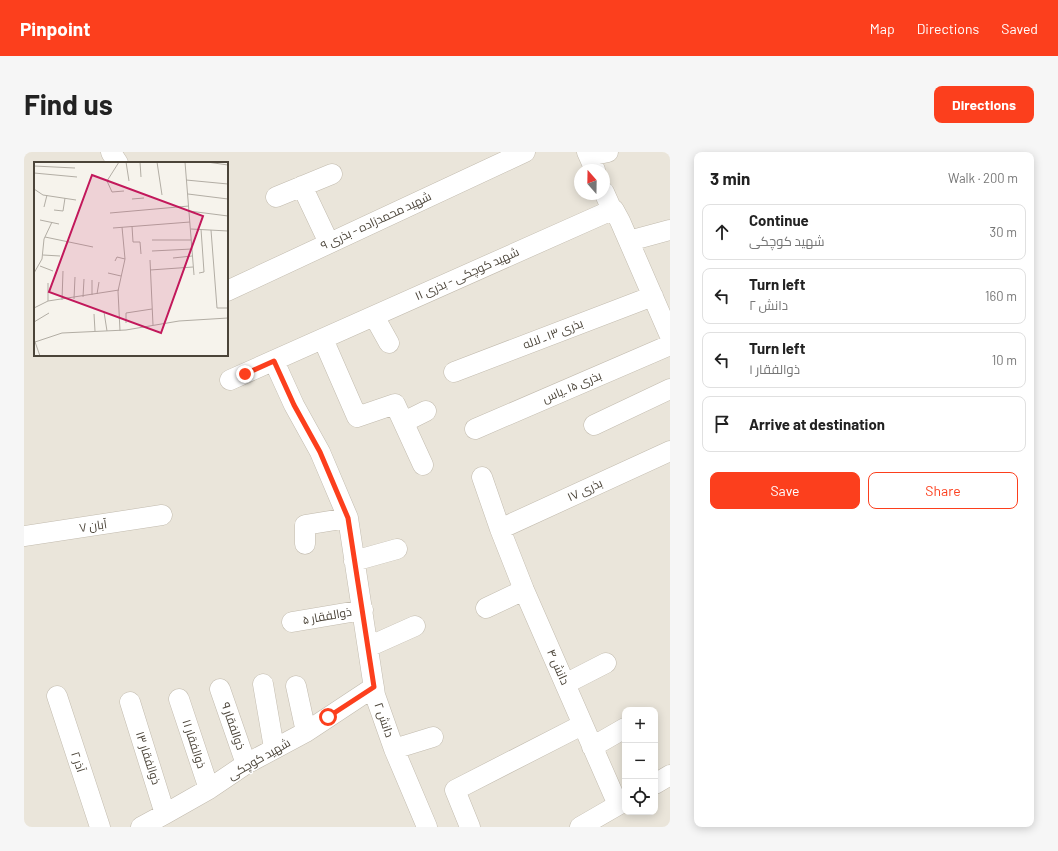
<!DOCTYPE html>
<meta charset="utf-8">
<style>
:root{--surface:#fff;--page:#f6f6f6;--text:#222;--muted:#767676;--line:#e0e0e0;--accent:#fc3f1d}
body{margin:0;font-family:Barlow,Cairo,sans-serif;background:var(--page);color:var(--text)}
.controls{position:absolute;right:12px;bottom:12px;display:grid;overflow:hidden;border-radius:8px;box-shadow:0 2px 10px #0003}
.controls button{width:36px;height:36px;display:grid;place-items:center;padding:0;border:0;border-bottom:1px solid var(--line);background:var(--surface);color:var(--text);font:20px sans-serif}
.compass{position:absolute;left:550px;top:12px;width:36px;height:36px;border-radius:50%;background:var(--surface);box-shadow:0 2px 10px #0003;rotate:340deg}
.stop{position:absolute;width:12px;height:12px;margin:-9px;border:3px solid #fc3f1d;border-radius:50%;background:#fff}
.stop.end{background:#fc3f1d;border-color:#fff;box-shadow:0 1px 4px #0008}
.list{margin:0;padding:0;list-style:none}
h2{display:flex;justify-content:space-between;align-items:center;height:52px;margin:0;padding:0 16px;font-size:17px}
h2 small{font-size:13px;font-weight:400;color:var(--muted)}
.list li{display:grid;grid-template-columns:26px 1fr auto;gap:12px;align-items:center;box-sizing:border-box;height:56px;margin:0 8px 8px;padding:0 8px;border:1px solid var(--line);border-radius:8px}
.list b{display:block;font-size:15px;white-space:nowrap}
.list p{margin:0;font-size:13px;white-space:nowrap;color:var(--muted)}
.list em{font-size:13px;font-style:normal;color:var(--muted)}
.actions{display:flex;gap:8px;padding:12px 16px}
.actions a{flex:1;padding:9px 0;border:1px solid var(--accent);border-radius:8px;text-align:center;font-size:14px;color:var(--accent)}
.actions .main{background:var(--accent);color:#fff}
.icon{flex:none;width:22px;height:22px;fill:none;stroke:currentColor;stroke-width:2;stroke-linecap:round;stroke-linejoin:round}
.map{position:relative;flex:none;width:646px;height:675px;overflow:hidden;border-radius:8px}
header{display:flex;align-items:center;gap:24px;box-sizing:border-box;height:56px;padding:0 20px;background:var(--accent);color:#fff}
header strong{font-size:19px}
nav{display:flex;gap:22px;margin-inline-start:auto;font-size:14px}
.intro{display:flex;align-items:center;justify-content:space-between;box-sizing:border-box;height:96px;padding:0 24px}
h1{margin:0;font-size:28px}
.button{padding:10px 18px;border-radius:8px;background:var(--accent);color:#fff;font-size:14px;font-weight:700}
main{display:flex;gap:24px;padding:0 24px}
aside{flex:1;background:var(--surface);border-radius:8px;box-shadow:0 2px 10px #0003}
.map>svg:first-child{display:block}
</style>
<header>
<strong>Pinpoint</strong>
<nav><a>Map</a><a>Directions</a><a>Saved</a></nav>
</header>
<div class="intro"><h1>Find us</h1><a class="button">Directions</a></div>
<main>
<div class="map">
<svg width="646" height="675" viewBox="0 0 646 675">
<rect width="100%" height="100%" fill="#f6f3ec"/>
<!-- residential -->
<path fill="#eae5da" fill-rule="evenodd" d="M0,0H646V675H0ZM11,11H203V203H11ZM556,18H580V42H556ZM601,558H631V660H601Z"/>
<g fill="none" stroke-linecap="round" stroke-linejoin="round">
<!-- minor casing -->
<g stroke="#c2bbae" stroke-width="21">
<path id="minor" d="M87,0L88,2L94,11
M563,0L571,18
M565,4L584,0
M278,34L305,91
M580,40L588,58H590L596,69L646,184
M252,45L308,22
M605,89L646,78
M203,139L501,0
M350,164L365,191
M299,187L333,265L371,252L399,313
M250,209L270,253L296,300L324,366L351,543L370,597L403,675
M430,220L629,144
M206,228L588,58
M380,270L402,259
M570,273L646,237
M451,277L646,193
M458,325L476,377L500,438L594,653
M476,377L646,299
M0,384L138,363
M281,392V373L324,366
M330,409L373,397
M462,456L500,438
M268,470L339,458
M344,495L391,474
M239,532L250,596
M541,532L582,511
M272,534L282,580
M196,537L222,612
M33,544L76,675
M155,547L185,637
M106,550L141,662
M568,595L601,576
M370,597L409,585
M631,632L646,623
M117,675L141,662L185,637L222,612L282,580L350,535
M446,675L431,638L558,573
M556,675L601,649"/>
</g>
<!-- minor -->
<use href="#minor" stroke="#fff" stroke-width="20"/>
</g>
<g fill="none" stroke-linecap="round" stroke-linejoin="round">
<!-- route -->
<path stroke="#fc3f1d" stroke-width="5" d="M221,222L250,209L270,253L296,300L324,366L350,535L304,565"/>
</g>
<g text-anchor="middle" stroke-width="3" stroke-linejoin="round" paint-order="stroke">
<!-- street labels -->
<g font-size="12" fill="#4b4439" stroke="#fff">
<text transform="translate(352 69) rotate(-25)" y="4">شهید محمدزاده - بذری ۹</text>
<text transform="translate(443 122) rotate(-24)" y="4">شهید کوچکی - بذری ۱۱</text>
<text transform="translate(529 182) rotate(-21)" y="4">بذری ۱۳ ـ لاله</text>
<text transform="translate(548 235) rotate(-23)" y="4">بذری ۱۵ ـ‌یاس</text>
<text transform="translate(561 338) rotate(-25)" y="4">بذری ۱۷</text>
<text transform="translate(69 374) rotate(-8)" y="4">آبان ۷</text>
<text transform="translate(303 464) rotate(-10)" y="4">ذوالفقار ۵</text>
<text transform="translate(534 515) rotate(66)" y="4">دانش ۴</text>
<text transform="translate(360 568) rotate(71)" y="4">دانش ۲</text>
<text transform="translate(209 574) rotate(71)" y="4">ذوالفقار ۹</text>
<text transform="translate(170 592) rotate(72)" y="4">ذوالفقار ۱۱</text>
<text transform="translate(124 606) rotate(72)" y="4">ذوالفقار ۱۳</text>
<text transform="translate(235 607) rotate(-30)" y="4">شهید کوچکی</text>
<text transform="translate(54 610) rotate(72)" y="4">آذر ۲</text>
</g>
</g>
<!-- overview -->
<g transform="translate(10 10)">
<rect width="194" height="194" fill="#f6f3ec"/>
<path fill="none" stroke="#b2ada4" stroke-width="1" d="M85,0L73,19L78,30L90,29M92,0L95,19M106,0L107,15M123,0L128,33M151,0L160,113M173,0L194,3M0,4L41,6M0,11L43,15M152,18L194,22M0,27L9,33L42,38M154,32L194,37M98,37L110,36M10,45L13,33M20,48L29,49L31,36M155,49L194,54M76,51L155,44M6,58L25,62M98,64L99,80H106L107,92M79,66L156,60M157,67L194,69M177,68L183,146H193M11,75L59,85M118,78H157M118,89L158,87M9,93L26,94M139,96L158,94M116,98L119,163M81,99L83,95L91,97M6,104L19,109M116,108L159,105M0,111L8,97L10,77L18,60M74,111L87,114M165,111L170,110L167,67M14,121V139M63,132L65,120M58,133V118M49,135L50,117M40,137L41,115M28,138L29,109M0,146L14,139L85,128M70,150L73,169M60,152L61,169M0,160L15,151M92,161V151L118,147M86,169L84,129L91,97L88,65M0,177L6,194M1,180L28,171L92,168L145,159L194,156"/>
<path fill="#c2185b" fill-opacity="0.15" stroke="#c2185b" stroke-width="2" d="M58,13L169,54L127,171L15,130Z"/>
<rect width="194" height="194" fill="none" stroke="#4b4439" stroke-width="2"/>
</g>
</svg>
<div class="controls">
<button>+</button>
<button>−</button>
<button><svg class="icon" aria-label="locate" viewBox="0 0 24 24"><circle cx="12" cy="12" r="6"/><path d="M12 2v4M12 18v4M2 12h4M18 12h4"/></svg></button>
</div>
<svg class="compass" viewBox="-18 -18 36 36"><path d="M0-13l5 13h-10z" fill="#e53935"/><path d="M0 13l5-13h-10z" fill="#767676"/></svg>
<div class="stop" style="left:304px;top:565px"></div>
<div class="stop end" style="left:221px;top:222px"></div>
</div>
<aside>
<h2>3 min<small>Walk · 200 m</small></h2>
<ul class="list">
<li><svg class="icon" aria-label="ahead" viewBox="0 0 24 24"><path d="M12 20V5M6 11l6-6 6 6"/></svg><div><b>Continue</b><p>شهید کوچکی</p></div><em>30 m</em></li>
<li><svg class="icon" aria-label="left" viewBox="0 0 24 24"><path d="M17 20v-9H6M10 6l-5 5 5 5"/></svg><div><b>Turn left</b><p>دانش ۲</p></div><em>160 m</em></li>
<li><svg class="icon" aria-label="left" viewBox="0 0 24 24"><path d="M17 20v-9H6M10 6l-5 5 5 5"/></svg><div><b>Turn left</b><p>ذوالفقار ۱</p></div><em>10 m</em></li>
<li><svg class="icon" aria-label="arrive" viewBox="0 0 24 24"><path d="M6 21V4h12l-3 4 3 4H6"/></svg><div><b>Arrive at destination</b></div></li>
</ul>
<div class="actions"><a class="main">Save</a><a>Share</a></div>
</aside>
</main>
